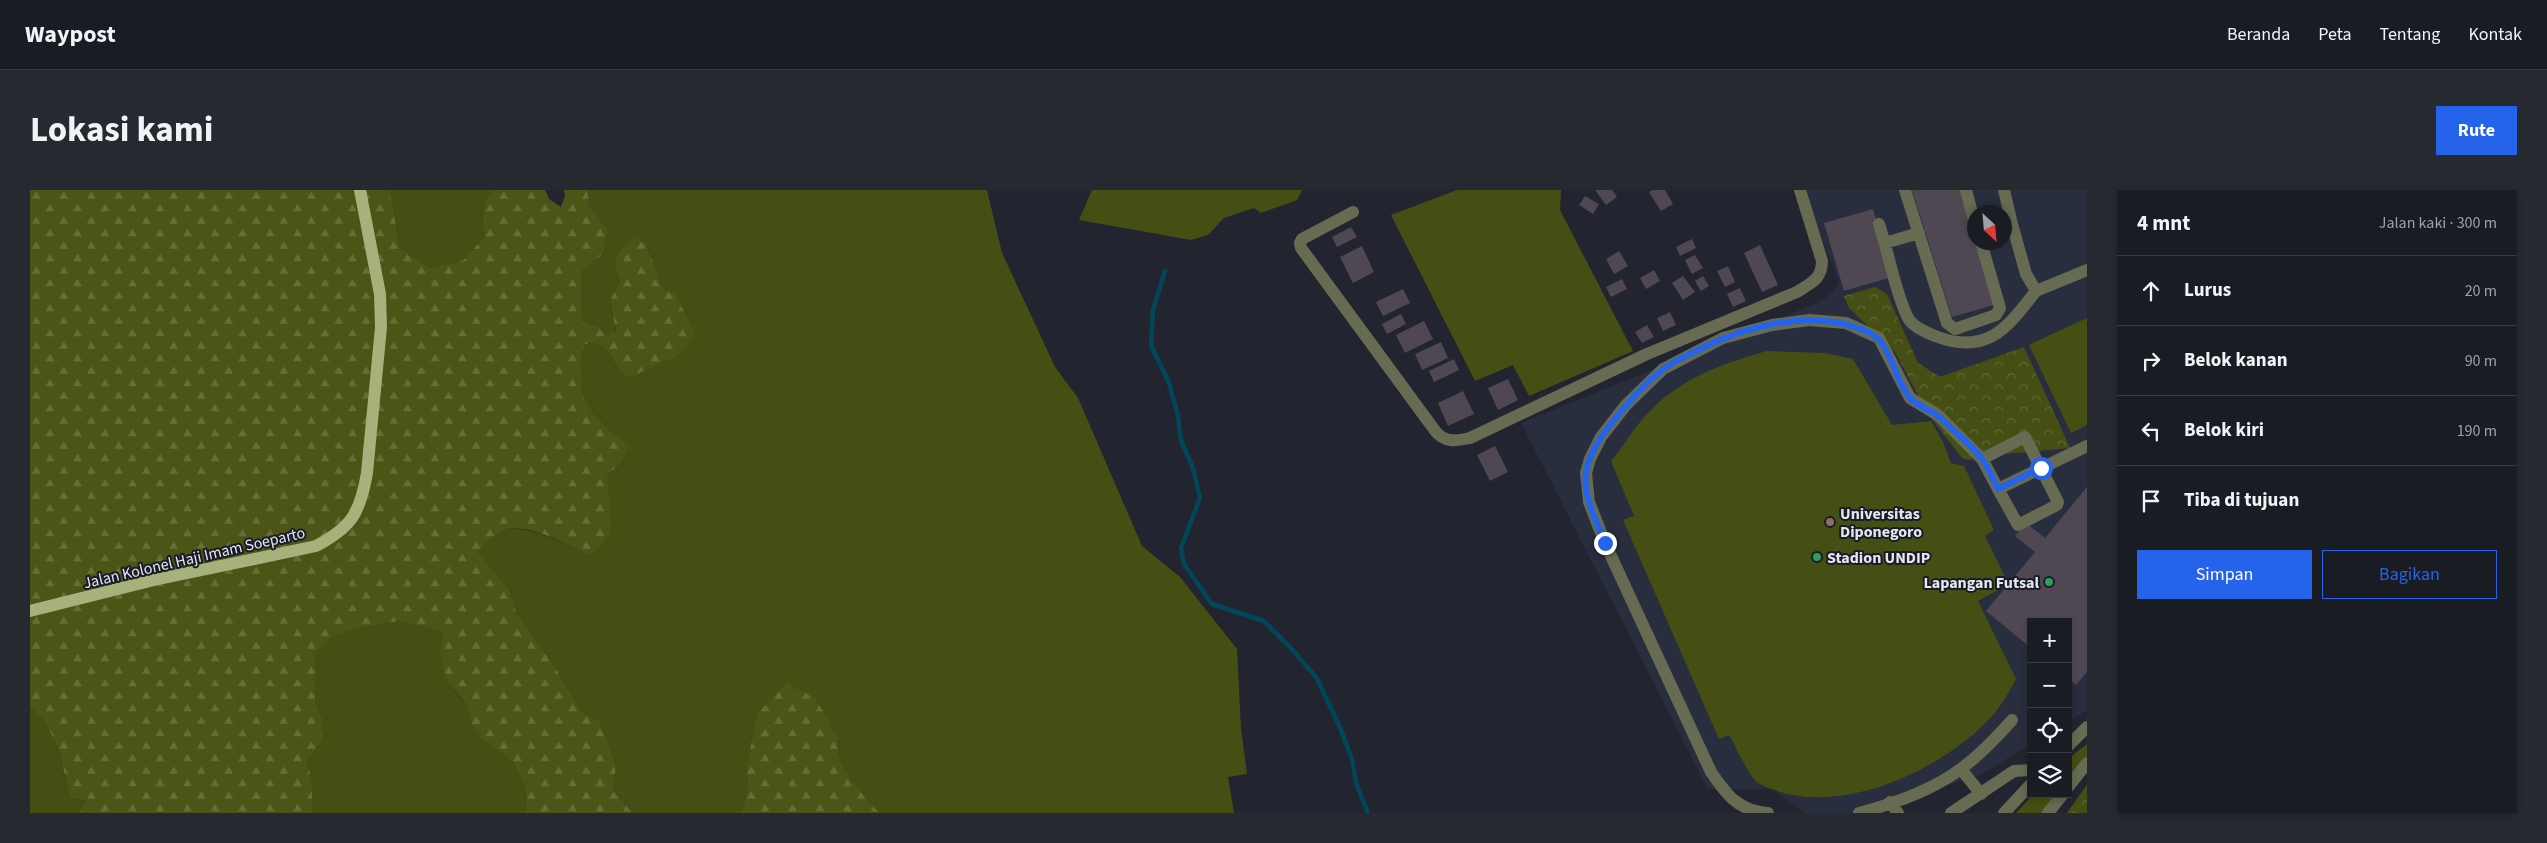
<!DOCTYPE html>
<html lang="id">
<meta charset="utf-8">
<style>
:root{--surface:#1a1c24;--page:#272931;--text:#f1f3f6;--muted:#9fa1a6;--line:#383a41;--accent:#2563eb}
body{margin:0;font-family:"Source Sans 3",sans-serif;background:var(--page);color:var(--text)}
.controls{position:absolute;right:15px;bottom:15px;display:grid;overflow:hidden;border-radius:0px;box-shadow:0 2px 8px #0003}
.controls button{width:45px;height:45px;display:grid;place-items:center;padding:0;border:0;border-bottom:1px solid var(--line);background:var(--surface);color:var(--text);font:25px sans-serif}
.compass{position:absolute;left:1937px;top:15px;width:45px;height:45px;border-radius:50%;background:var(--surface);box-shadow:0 2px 8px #0003;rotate:154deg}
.stop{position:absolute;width:15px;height:15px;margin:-11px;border:4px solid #2563eb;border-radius:50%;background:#fff}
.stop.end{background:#2563eb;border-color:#fff;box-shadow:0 1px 5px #0008}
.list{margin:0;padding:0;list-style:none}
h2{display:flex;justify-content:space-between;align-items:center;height:65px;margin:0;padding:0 20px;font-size:21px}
h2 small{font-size:16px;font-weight:400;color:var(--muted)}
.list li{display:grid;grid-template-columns:32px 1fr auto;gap:15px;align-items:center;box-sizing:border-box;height:70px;padding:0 20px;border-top:1px solid var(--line)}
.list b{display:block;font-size:19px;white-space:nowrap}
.list em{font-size:16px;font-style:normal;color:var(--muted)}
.actions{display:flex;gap:10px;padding:15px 20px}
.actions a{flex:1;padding:11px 0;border:1px solid var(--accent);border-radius:0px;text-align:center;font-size:18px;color:var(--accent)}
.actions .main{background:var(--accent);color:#fff}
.icon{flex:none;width:28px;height:28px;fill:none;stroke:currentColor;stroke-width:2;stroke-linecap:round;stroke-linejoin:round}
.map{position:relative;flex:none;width:2057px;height:623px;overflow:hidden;border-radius:0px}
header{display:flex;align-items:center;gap:30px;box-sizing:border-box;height:70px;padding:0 25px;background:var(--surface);border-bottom:1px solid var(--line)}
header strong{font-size:24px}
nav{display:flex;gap:28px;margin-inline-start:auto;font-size:18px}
.intro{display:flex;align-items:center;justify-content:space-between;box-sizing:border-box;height:120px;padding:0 30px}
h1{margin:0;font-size:35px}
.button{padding:12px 22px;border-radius:0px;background:var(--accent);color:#fff;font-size:18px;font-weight:700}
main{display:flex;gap:30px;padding:0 30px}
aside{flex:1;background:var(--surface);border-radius:0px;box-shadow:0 2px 8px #0003}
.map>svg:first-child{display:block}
</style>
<header>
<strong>Waypost</strong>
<nav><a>Beranda</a><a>Peta</a><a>Tentang</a><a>Kontak</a></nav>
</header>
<div class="intro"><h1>Lokasi kami</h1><a class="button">Rute</a></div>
<main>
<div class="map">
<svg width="2057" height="623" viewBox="0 0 2057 623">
<defs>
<pattern id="forest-firs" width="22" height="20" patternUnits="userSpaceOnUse" patternTransform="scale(1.25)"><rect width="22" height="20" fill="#4c5516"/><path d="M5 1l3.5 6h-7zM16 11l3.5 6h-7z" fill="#666d38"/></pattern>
<pattern id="park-crowns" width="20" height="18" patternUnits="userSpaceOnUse" patternTransform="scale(1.25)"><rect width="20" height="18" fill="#464f13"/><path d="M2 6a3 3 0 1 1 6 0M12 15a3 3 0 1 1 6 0" fill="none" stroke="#616836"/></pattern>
</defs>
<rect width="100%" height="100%" fill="#222530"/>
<!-- built -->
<path fill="#292e3e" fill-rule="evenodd" d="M1776,0H2057V520L2038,532V432H2001V554L1952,584L1833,623H1775L1742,599H1678L1491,233L1787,113L1804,102L1809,92L1781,22ZM1944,22H1974V52H1944Z"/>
<!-- grass -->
<path fill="#464f13" d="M360,0H464C451,9 452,33 454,47L433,70L400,78L370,58Z
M558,0H957L972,63L1025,177L1048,208L1112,356L1150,387L1207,459L1211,538L1217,584L1198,587L1204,623H850C837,612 814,583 809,566C807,561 809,553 809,547L800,538L784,507L717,577L716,607L711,623H602L584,600L586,575L570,531L551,521L524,475L486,422L480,400L448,362C456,354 465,344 476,340C496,333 541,356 560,366L577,284L590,275L599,255L584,244L562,221L551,205V175L554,155L561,153L575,157L589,181L633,99L617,55L584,72L590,91L580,110L586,143L576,144L567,135L553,133L552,81L572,65L565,23L559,15Z
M1062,0H1272L1267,10L1231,23L1224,18L1194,28L1178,45L1161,50L1049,30Z
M1427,0H1531L1530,20L1603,161L1499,206L1483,175L1445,191L1361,25Z
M2057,128V235L2041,243L1999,155Z
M1737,161L1794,163L1823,169L1862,235L1901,231L1913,252L1921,273L1934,276L1964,340L1955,346L1976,389L1970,399L1948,411L1986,489C1979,501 1973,513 1964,524C1917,577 1821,623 1750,602C1743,599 1731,596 1726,591C1718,584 1705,555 1699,545L1689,549L1593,330L1604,326L1581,271C1594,256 1603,239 1616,225C1649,189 1691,174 1737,161Z
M369,431L413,442L410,459L426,503L436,514L441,534L451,549L483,572L495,597L496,623H282V593L277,570L292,552V527L285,512V464L301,447L322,440Z
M0,517L16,531L29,560L40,608L55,611L49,623H0Z
M2057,554V569L2038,593V569Z
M2004,604H2030L2016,623H1986Z"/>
<!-- forest -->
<path fill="url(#forest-firs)" d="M0,0H360L370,58L400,78L433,70L454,47C452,34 451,8 464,0H515L519,9L531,17L535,6L534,0H558L559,15L577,40L572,65L552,81L553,133L567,135L576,144L586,142L580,110L590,91L584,72L595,54L606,48L617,55L633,99L645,104L666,145L648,165L600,187L589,181L575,157L561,153L554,155L551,175L552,205L562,221L584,244L600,255L590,275L577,284L581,343L560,366C541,356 497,332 476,340C465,344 456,354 448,362L480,400L486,422L524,475L551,521L570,531L586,575L584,600L602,623H496L495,597L483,572L451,549L441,534L436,514L416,490L410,459L413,442L369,431L322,440L302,447L285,464V512L292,527V552L277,570L282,593V623H49L55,611L40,608L29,560L15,531L0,517Z
M756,494L784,507L800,532V538L809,547C809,553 807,561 809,566C814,583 837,611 850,623H711L716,607L717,577L727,524Z"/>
<!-- park -->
<path fill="url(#park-crowns)" d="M1845,97L1857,104L1888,173L1910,187L1994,157L2040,258L1973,264L1938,270L1932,268L1898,224L1865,162L1819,118L1814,106Z
M2057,595V623H2037L2056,596Z"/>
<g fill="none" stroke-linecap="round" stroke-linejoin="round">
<!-- stream -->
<path stroke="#004859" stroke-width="4.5" d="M1135,81L1123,120L1121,155L1139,193L1148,226L1151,251L1163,278L1170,308L1151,358L1154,374L1182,414L1234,431L1260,457L1286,487L1309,535L1322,569L1326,593L1338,623"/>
</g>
<!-- building -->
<path fill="#4f4853" d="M1565,0H1582L1587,7L1576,15Z
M1623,0H1635L1643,14L1631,21L1619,2Z
M1882,0H1935L1944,33V52H1950L1967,114L1922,127Z
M1555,6L1569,14L1563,24L1549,15Z
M1843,19L1862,87L1814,101L1794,33Z
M1321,37L1327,47L1307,57L1302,47Z
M1662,49L1666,58L1650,66L1646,57Z
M1730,55L1748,95L1732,102L1714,63Z
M1332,56L1344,82L1323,93L1310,67Z
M1589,61L1598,76L1584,84L1576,69Z
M1665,65L1673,78L1662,84L1655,70Z
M1698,76L1705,92L1695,97L1687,81Z
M1624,80L1630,91L1616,99L1610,88Z
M1653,86L1665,102L1653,110L1642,93Z
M1673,86L1679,96L1671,101L1665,91Z
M1592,89L1597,99L1581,107L1576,97Z
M1710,98L1716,111L1703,117L1697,104Z
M1373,99L1380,113L1353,126L1346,112Z
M1640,122L1646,135L1633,141L1627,128Z
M1371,124L1376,134L1357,144L1352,134Z
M1394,131L1403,149L1375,163L1366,145Z
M1617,135L1624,147L1612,153L1605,142Z
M1411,152L1418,168L1392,180L1385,164Z
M1424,169L1429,180L1404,192L1399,181Z
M1478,189L1488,210L1468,220L1458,198Z
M1433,201L1444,224L1418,236L1408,213Z
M1465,256L1478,282L1460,291L1447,265Z
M2057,297V482L2046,495L2038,489V432H2001V458L1956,421L2005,362L1985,346L1996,333L2015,348Z"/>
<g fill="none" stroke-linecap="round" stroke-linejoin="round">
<!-- minor -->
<path stroke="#666b52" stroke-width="12" d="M1875,0L1917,133L1925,139L1966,125L1970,118L1951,52
M1936,0L1944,30
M1974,0L1982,34
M1323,22L1272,49L1270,53L1271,58L1406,242C1416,253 1426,251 1440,248L1617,164L1767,102C1781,93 1792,89 1792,71L1770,0
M1849,34C1859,64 1864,98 1877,126C1882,137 1894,141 1905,146C1957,166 1976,139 2006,101
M1974,36L1982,34L1996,84L2006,101L2057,80
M1855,53L1889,43
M1952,269L1995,247L2028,312L2027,315L1988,335L1968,299
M2038,556L2057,537
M1931,579L1951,604
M2038,597L2057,573
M1860,612L1868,623
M1738,623C1708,621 1697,605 1681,582L1575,353L1559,312L1556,283L1560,269L1571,247L1596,215L1633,179L1693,148L1742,135L1779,130L1816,133L1849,148L1880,208L1908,225L1952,269L1968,299L2057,256
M1829,623C1863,614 1903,600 1932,578C1951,564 1967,547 1982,530
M1921,623L1984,581L2001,580
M1974,623L2001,594
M2018,623L2033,604"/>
<!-- major -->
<path stroke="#a6b17c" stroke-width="12" d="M0,421L124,390L286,356C322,337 330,323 337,283L351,137L350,104L330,0"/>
</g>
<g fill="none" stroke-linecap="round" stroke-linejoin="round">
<!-- route -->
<path stroke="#2563eb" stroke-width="6" d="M1575,353C1567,332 1552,305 1556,281C1560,261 1573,244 1585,229C1599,211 1615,194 1632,180C1641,173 1652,168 1662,163C1712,137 1781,117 1836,141C1863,153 1862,187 1880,208C1888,217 1900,219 1909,227C1919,236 1944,258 1952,269C1958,277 1963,289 1968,299L2011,278"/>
</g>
<!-- markers -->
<circle fill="#8d6e63" stroke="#191c26" stroke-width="2" cx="1800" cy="332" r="5"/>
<g fill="#2e9e5b" stroke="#191c26" stroke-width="2">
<circle cx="1787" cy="367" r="5"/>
<circle cx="2019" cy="392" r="5"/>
</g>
<g text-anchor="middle" stroke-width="4" stroke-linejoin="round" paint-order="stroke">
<!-- poi labels -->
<g font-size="16" font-weight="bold" fill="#e4e7ee" stroke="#191c26" text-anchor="start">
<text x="1810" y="329">Universitas<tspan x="1810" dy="18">Diponegoro</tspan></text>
<text x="1797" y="373">Stadion UNDIP</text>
<text x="2009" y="398" text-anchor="end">Lapangan Futsal</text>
</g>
<!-- street labels -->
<g font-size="16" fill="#e4e7ee" stroke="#191c26">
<text transform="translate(164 367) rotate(-13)" y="6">Jalan Kolonel Haji Imam Soeparto</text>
</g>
</g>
</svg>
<div class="controls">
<button>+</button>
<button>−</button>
<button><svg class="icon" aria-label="locate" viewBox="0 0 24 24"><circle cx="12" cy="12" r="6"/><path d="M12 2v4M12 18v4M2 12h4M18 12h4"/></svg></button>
<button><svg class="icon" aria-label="layers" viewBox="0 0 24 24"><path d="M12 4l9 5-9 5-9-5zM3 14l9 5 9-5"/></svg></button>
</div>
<svg class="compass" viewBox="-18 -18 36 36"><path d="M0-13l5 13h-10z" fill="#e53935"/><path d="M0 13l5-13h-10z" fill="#9fa1a6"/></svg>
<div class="stop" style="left:2011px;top:278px"></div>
<div class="stop end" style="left:1575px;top:353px"></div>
</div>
<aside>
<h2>4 mnt<small>Jalan kaki · 300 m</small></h2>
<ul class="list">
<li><svg class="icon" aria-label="ahead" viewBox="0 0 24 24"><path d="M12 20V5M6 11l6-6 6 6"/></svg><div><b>Lurus</b></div><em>20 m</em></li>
<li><svg class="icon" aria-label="right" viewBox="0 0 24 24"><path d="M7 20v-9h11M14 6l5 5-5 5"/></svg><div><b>Belok kanan</b></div><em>90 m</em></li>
<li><svg class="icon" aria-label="left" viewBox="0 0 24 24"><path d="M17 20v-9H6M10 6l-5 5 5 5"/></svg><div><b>Belok kiri</b></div><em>190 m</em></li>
<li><svg class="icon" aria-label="arrive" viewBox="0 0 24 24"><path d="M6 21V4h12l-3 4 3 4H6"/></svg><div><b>Tiba di tujuan</b></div></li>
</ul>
<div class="actions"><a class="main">Simpan</a><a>Bagikan</a></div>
</aside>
</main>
